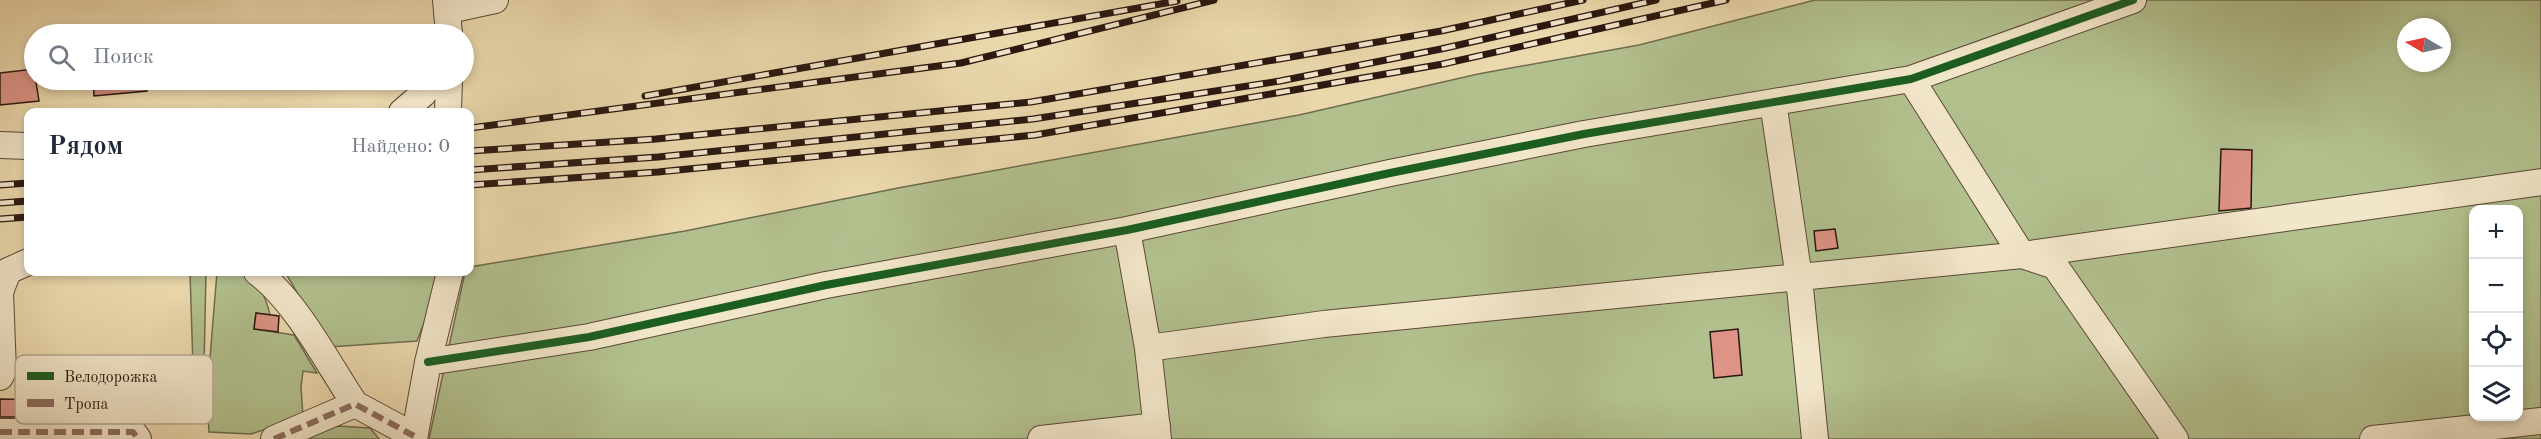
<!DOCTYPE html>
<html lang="ru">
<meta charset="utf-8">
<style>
:root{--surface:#fff;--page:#f2f2f3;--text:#1f2937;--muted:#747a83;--line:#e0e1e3}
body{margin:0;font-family:"Old Standard TT",serif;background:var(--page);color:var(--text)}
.controls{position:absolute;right:18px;bottom:18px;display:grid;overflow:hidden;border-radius:12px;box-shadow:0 3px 9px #0003}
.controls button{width:54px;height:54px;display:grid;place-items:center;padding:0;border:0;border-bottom:2px solid var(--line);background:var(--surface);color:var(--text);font:30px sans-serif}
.compass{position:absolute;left:2397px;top:18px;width:54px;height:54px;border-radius:50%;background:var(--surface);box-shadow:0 3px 9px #0003;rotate:279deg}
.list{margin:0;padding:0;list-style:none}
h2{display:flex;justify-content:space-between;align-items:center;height:78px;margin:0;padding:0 24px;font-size:26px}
h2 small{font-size:20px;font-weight:400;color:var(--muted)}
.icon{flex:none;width:33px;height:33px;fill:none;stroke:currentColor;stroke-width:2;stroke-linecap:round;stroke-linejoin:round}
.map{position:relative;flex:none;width:2541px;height:439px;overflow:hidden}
.search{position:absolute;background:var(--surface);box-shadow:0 3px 9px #0003;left:24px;top:24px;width:450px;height:66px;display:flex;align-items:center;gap:15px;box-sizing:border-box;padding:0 21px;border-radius:33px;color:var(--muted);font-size:22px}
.panel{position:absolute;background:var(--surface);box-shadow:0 3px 9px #0003;left:24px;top:108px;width:450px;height:168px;border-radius:12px}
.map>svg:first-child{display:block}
</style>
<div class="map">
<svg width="2541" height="439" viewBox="0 0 2541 439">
<rect width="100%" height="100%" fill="#ebd9ad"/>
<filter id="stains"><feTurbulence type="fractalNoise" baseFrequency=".00333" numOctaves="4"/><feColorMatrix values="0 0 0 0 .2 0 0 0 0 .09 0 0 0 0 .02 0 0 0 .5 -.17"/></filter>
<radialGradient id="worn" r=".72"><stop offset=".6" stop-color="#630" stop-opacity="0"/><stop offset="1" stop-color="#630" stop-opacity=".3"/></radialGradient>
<!-- green -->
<path fill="#b2c08e" stroke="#6e6c4f" stroke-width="1.5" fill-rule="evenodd" d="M1815,0H2541V439H429L465,272H470V267L685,231L898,188L1299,115L1478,74L1639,45ZM2406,27H2442V63H2406ZM2474,210H2518V416H2474Z
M190,272H206L204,368H193Z
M217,272C224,272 234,270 241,272C258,276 267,301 270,315L256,313L254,329L294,335L317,373L303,371L301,387L303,417L251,434L209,432L205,368L212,361L210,358Z
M285,272H437L427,315L417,341L329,347Z
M338,426L370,428L379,439H302Z"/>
<!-- building -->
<path fill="#dd9386" stroke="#2a1710" stroke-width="1.5" d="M34,69L39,101L0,105V73Z
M93,80H147V91L94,96Z
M2221,149L2252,150L2251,208L2219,211Z
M1835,229L1838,248L1816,251L1814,231Z
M256,313L279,316L278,332L254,329Z
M1738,329L1742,375L1714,378L1710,332Z
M0,399L142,402V420L133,417H0Z"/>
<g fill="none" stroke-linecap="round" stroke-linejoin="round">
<!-- minor casing -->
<g stroke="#5a4837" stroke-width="28">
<path id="minor" d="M446,0L449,34
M449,10L495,0
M1911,79L2022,255L2055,266L2175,439
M1773,102L1799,278L1815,439
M402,112L423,94L433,80
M448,112L449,80
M0,145L28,146
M1127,230L1148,348L1158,439
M257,272C296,301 327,362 355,404
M1148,348L1324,324L2022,255L2541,182
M428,362L589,337L826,285L1127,230L1390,173L1584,134L1911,79L2133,0
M0,377L3,371L0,292L8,271L28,262
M0,432H133L138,439
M274,439L355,404L414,436
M414,439L428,362L450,272
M1041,439L1157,426
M2373,439L2541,421"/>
</g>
<!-- minor -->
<use href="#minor" stroke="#f2e6ca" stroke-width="26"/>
<!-- rail casing -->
<g stroke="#2a1710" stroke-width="7">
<path id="rail" d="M645,96L1177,1
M470,128L961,63L1214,0
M470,151L656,139L1031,102L1441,31L1583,0
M470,170L658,157L1033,119L1280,81L1441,49L1656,0
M0,185L28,183
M470,185L658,172L1035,135L1443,64L1726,0
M0,203L28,201
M0,219L28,217"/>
</g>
<!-- rail -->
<use href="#rail" stroke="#f2e6ca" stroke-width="4.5" stroke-dasharray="14" stroke-linecap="butt"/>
<!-- quiet -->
<path stroke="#8d6e63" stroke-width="6" stroke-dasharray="12 6" stroke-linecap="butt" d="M0,432H133L138,439
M274,439L355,404L414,436"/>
<!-- cycleway casing -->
<g stroke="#f2e6ca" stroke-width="11">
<path id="cycleway" d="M428,362L589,337L826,285L1127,230L1390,173L1584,134L1911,79L2133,0"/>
</g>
<!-- cycleway -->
<use href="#cycleway" stroke="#1b5e20" stroke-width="8"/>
</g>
<!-- legend -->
<rect x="15" y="355" width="198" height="69" rx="9" fill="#f2e6ca" stroke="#b6a892" stroke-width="1.5"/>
<rect x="27" y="372" width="27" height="8" fill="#1b5e20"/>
<rect x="27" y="399" width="27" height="8" fill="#8d6e63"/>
<g font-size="16" fill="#2a1710">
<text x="64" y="382">Велодорожка</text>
<text x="64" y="409">Тропа</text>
</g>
<rect width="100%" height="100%" filter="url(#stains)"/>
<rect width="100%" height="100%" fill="url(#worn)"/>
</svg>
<div class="controls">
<button>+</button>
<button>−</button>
<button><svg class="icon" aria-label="locate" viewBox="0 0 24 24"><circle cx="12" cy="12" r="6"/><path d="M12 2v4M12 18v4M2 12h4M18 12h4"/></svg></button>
<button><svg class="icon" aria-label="layers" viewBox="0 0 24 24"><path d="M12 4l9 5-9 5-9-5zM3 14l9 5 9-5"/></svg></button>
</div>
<svg class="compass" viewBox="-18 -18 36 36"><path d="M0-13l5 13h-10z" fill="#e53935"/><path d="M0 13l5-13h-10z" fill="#747a83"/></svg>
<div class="search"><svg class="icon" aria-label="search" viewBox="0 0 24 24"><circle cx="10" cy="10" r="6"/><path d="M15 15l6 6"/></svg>Поиск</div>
<section class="panel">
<h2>Рядом<small>Найдено: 0</small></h2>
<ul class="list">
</ul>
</section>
</div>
